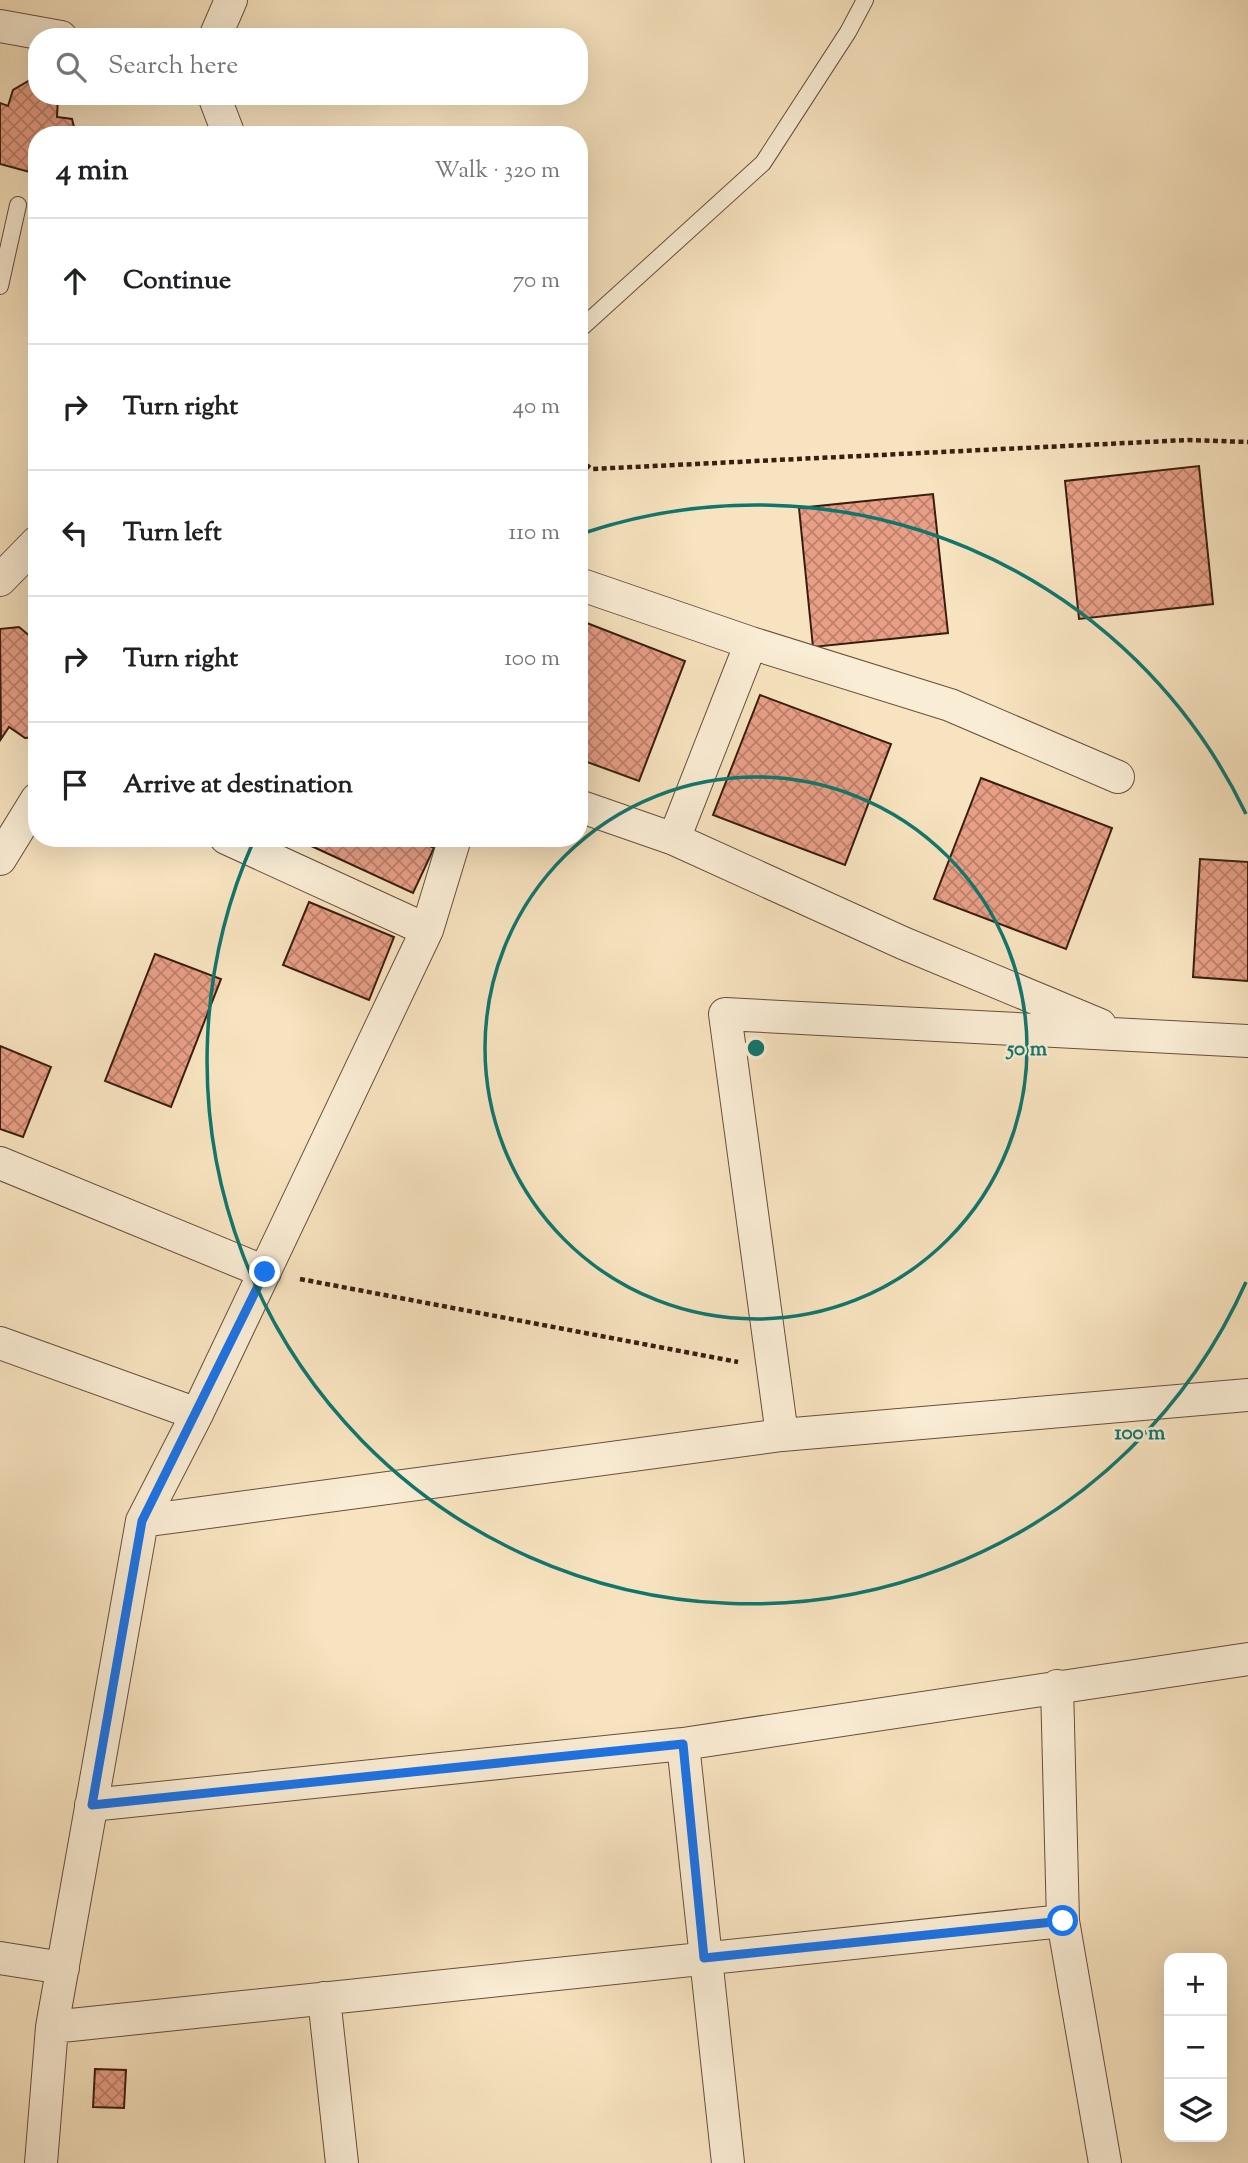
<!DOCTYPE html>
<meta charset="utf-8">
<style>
:root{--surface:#fff;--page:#f6f6f6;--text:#202124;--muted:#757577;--line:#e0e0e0}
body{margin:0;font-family:"Sorts Mill Goudy",serif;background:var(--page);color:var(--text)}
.controls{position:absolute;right:21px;bottom:21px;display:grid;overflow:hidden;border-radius:14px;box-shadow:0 7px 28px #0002}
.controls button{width:63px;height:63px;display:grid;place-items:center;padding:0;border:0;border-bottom:2px solid var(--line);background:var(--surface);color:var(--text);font:35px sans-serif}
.stop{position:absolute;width:21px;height:21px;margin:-16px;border:5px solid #1a73e8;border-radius:50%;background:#fff}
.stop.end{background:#1a73e8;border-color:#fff;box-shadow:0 2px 7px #0008}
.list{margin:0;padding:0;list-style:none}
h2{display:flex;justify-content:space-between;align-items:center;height:91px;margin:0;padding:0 28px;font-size:30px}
h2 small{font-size:23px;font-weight:400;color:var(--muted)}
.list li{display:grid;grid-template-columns:46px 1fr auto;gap:21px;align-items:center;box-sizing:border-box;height:126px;padding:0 28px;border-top:2px solid var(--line)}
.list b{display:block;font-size:26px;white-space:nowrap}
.list em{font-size:23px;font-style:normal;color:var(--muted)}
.icon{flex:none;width:38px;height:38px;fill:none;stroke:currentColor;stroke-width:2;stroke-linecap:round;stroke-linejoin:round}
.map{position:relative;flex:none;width:1248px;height:2163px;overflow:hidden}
.search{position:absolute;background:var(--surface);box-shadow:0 7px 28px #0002;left:28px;top:28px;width:560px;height:77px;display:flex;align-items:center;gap:18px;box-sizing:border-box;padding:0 24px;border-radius:28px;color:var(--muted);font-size:26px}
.panel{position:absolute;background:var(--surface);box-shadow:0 7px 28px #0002;left:28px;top:126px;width:560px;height:721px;border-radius:28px}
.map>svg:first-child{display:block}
</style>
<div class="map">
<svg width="1248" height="2163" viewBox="0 0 1248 2163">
<defs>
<pattern id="building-cross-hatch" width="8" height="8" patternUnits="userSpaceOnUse" patternTransform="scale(1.75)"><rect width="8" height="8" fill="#e89f86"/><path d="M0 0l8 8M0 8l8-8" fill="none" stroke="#bd816c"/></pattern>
</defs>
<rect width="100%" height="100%" fill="#f7e3bf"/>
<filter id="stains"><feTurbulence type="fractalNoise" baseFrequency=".00286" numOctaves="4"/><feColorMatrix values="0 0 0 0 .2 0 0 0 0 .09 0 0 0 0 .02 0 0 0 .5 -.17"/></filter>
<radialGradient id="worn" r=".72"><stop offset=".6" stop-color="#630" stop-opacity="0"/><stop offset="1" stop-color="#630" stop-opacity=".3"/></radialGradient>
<!-- building -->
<path fill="url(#building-cross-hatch)" stroke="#391e0f" stroke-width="2" d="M37,76V96H58L57,117L72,119L76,135H37V174L0,164V103L8,106L13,90Z
M1199,466L1213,604L1079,619L1065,481Z
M933,494L948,633L813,647L799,508Z
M579,620L685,661L639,781L579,759Z
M19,627L37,642V737L25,738L9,727L1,739L0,629Z
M760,695L891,744L845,865L713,815Z
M981,778L1112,828L1066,949L934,899Z
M294,838H413L434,848L413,893Z
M1200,859L1248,862V981L1193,977Z
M309,902L394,937L369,1000L283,965Z
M155,954L221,979L171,1107L105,1081Z
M0,1046L51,1067L23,1137L0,1129Z
M95,2069L126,2070L124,2108L93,2107Z"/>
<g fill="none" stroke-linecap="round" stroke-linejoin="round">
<!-- lane casing -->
<g stroke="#684f3b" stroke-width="18">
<path id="lane" d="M0,286L18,205
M579,330L763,163L848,32L865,0"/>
</g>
<!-- street casing -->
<g stroke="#684f3b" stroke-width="34">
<path id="street" d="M0,26L61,37
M215,37L231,0
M214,96L229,135
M0,580L37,542
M579,584L751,643L950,705L1118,777
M579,806L674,839L903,943L1100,1025
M226,838L427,930
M674,839L751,643
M0,859L37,799
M0,1163L265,1272
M0,1343L197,1414
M782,1435L725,1014L1248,1041
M142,1521L782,1435L1248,1395
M1057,1686L1063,1921L1105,2163
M683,1744L728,2163
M91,1805L683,1744L1248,1659
M0,1958L63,1968
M324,1998L342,2163
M52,2027L1063,1921
M41,2163L52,2027L142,1521L197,1414L427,930L455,838"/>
</g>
<!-- path -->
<path stroke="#391e0f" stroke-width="4.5" stroke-dasharray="5 3.5" stroke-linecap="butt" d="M579,460L592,469L1188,440L1248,442
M300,1279L738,1362"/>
<!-- lane -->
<use href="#lane" stroke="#faedd5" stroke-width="16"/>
<!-- street -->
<use href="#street" stroke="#faedd5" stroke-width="32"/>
</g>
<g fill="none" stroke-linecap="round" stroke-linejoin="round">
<!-- route -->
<path stroke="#1a73e8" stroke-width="9" d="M265,1272L142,1521L92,1805L683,1744L704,1958L1063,1921"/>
</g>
<!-- distance rings -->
<g fill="none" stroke="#0f766e" stroke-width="3.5">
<circle cx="756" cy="1048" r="271"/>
<path d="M1246 1282A543 543 0 0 1 254 840M584 533A543 543 0 0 1 1246 814"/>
</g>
<circle cx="756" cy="1048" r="10" fill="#0f766e" stroke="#faedd5" stroke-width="3.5"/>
<g font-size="21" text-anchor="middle" font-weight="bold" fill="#0f766e" stroke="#faedd5" stroke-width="5" stroke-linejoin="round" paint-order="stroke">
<text x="1027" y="1055">50 m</text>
<text x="1140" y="1439">100 m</text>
</g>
<rect width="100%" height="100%" filter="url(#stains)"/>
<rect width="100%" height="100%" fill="url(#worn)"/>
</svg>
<div class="controls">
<button>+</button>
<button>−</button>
<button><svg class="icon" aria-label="layers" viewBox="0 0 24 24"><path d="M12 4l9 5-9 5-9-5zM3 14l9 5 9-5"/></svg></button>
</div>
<div class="stop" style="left:1063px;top:1921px"></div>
<div class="stop end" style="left:265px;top:1272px"></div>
<div class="search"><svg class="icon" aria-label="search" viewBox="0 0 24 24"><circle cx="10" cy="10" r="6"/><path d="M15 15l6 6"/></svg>Search here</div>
<section class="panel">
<h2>4 min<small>Walk · 320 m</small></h2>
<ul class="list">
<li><svg class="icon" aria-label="ahead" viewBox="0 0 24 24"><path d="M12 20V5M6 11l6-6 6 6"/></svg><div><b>Continue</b></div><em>70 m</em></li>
<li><svg class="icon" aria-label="right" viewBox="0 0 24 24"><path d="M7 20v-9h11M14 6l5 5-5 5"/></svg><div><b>Turn right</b></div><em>40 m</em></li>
<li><svg class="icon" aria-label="left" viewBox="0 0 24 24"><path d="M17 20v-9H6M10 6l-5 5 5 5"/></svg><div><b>Turn left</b></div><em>110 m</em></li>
<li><svg class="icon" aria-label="right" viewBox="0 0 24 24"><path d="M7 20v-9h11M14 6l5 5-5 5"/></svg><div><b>Turn right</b></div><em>100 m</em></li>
<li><svg class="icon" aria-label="arrive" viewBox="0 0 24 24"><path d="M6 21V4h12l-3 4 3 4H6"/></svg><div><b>Arrive at destination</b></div></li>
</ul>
</section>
</div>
